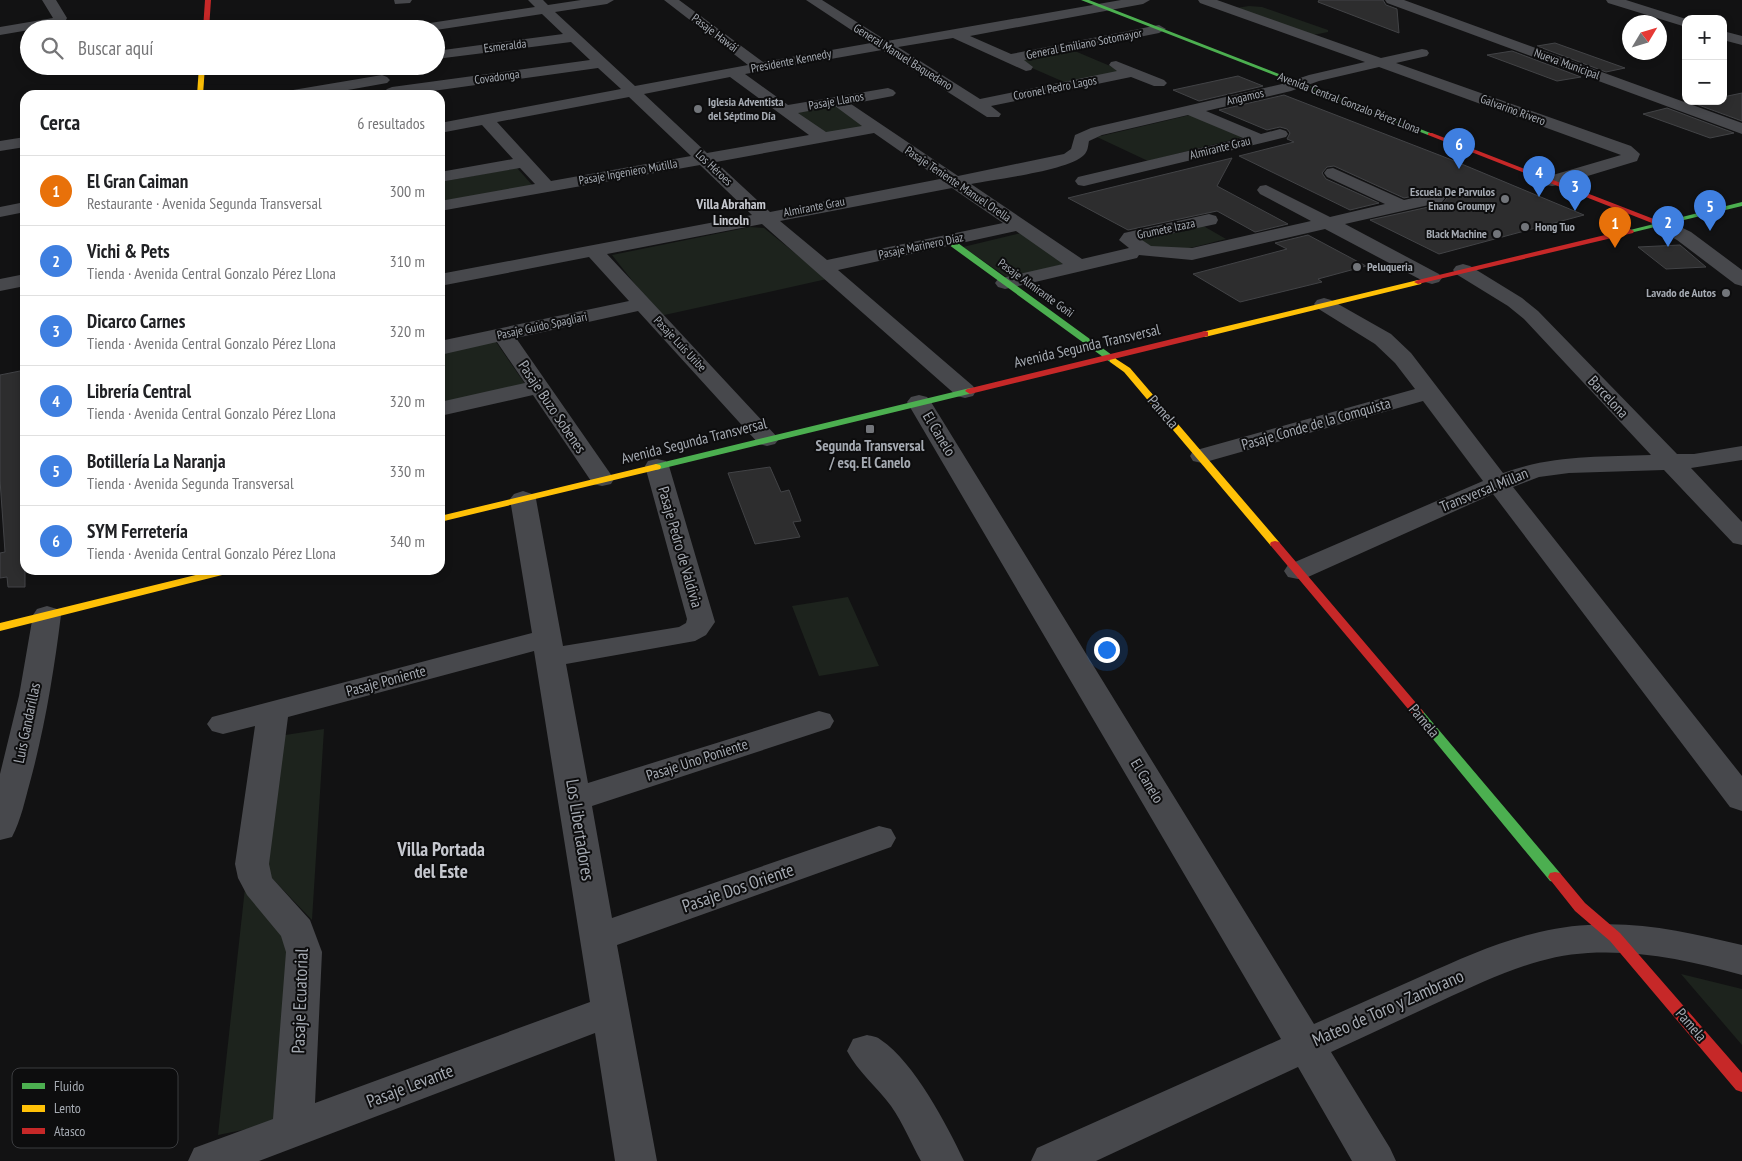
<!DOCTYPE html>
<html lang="es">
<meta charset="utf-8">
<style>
:root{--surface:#fff;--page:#f2f2f2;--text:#202124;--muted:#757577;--line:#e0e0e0;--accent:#72757a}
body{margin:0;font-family:"PT Sans Narrow",sans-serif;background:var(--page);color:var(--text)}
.controls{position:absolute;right:15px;top:15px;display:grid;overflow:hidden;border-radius:10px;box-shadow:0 2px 8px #0003}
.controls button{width:45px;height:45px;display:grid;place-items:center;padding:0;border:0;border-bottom:1px solid var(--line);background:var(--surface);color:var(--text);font:25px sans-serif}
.compass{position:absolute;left:1622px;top:15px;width:45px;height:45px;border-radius:50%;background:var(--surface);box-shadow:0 2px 8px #0003;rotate:52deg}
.you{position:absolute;left:1106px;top:649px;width:18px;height:18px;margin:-12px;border:4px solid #fff;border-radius:50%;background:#1a73e8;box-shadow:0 0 0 8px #1a73e833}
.badge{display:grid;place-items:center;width:32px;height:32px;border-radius:50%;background:var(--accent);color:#fff;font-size:16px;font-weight:700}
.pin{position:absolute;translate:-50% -41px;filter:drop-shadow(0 1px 2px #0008)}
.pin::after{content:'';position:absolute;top:26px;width:18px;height:15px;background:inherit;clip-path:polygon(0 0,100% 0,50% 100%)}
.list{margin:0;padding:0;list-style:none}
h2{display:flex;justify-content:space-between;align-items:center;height:65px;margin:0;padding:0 20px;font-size:21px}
h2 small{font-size:16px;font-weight:400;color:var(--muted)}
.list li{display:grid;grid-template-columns:32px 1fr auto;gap:15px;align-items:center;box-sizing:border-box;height:70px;padding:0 20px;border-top:1px solid var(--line)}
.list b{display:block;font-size:19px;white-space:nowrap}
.list p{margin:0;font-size:16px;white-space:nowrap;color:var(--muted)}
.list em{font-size:16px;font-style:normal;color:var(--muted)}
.icon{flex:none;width:28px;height:28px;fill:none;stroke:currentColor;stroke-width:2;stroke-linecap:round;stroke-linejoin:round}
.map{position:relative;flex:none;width:1742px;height:1161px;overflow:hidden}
.search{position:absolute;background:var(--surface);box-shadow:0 2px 8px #0003;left:20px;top:20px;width:425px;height:55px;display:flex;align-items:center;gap:12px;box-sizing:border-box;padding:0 18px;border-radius:28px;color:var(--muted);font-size:19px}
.panel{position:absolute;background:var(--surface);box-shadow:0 2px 8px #0003;left:20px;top:90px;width:425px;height:485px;border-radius:15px}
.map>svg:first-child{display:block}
</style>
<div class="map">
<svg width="1742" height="1161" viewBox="0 0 1742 1161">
<rect width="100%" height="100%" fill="#121213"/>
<!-- green -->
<path fill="#1d231d" d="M1249,6L1262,7L1328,30V32L1313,35L1236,8Z
M1070,49L1122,71L1064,82L1014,60Z
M835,105L867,127L825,136L793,112Z
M1190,115L1243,137L1148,161L1097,137Z
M517,168L534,187L440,205V182Z
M1200,224L1226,239C1192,247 1165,259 1133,239Z
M750,227L764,228L827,279L660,316L612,255Z
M1021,233L1068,263L1008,278L963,247Z
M494,339L525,384L440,403V351Z
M848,597L879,666L819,676L792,606Z
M324,729L312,920L266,872L279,736Z
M245,888L291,937L277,1123L218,1135Z
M1681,974L1742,989V1045Z"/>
<!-- building -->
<path fill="#2d2d2e" stroke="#424346" d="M1319,0H1383L1386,5L1397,9L1399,33L1318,2Z
M1555,43L1625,68L1606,72L1537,46Z
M1512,51L1581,77L1557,81L1487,55Z
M1238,76L1263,86L1199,101L1173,90Z
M1742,93V121L1693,103L1723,101V97Z
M1284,95L1452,160L1584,215L1439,254L1370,220L1442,204L1447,198L1442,192L1436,191L1404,198L1334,166L1327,167L1322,173L1326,179L1379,203L1350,210L1239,156L1294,142L1287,139L1290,133L1287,129L1280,127L1267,130L1219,110Z
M1667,108L1734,133L1710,138L1643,114Z
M1232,158L1217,186L1288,224L1255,232L1217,211L1128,230L1068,198Z
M1308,235L1366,266L1318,279L1322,282L1240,302L1193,274L1287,249L1275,243Z
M1680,245L1706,267L1666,269L1638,247Z
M25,370V587H8L7,577L0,578V553L5,552L0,480V375Z
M770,467L781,492L789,490L801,521L793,522L800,537L755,544L728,473Z"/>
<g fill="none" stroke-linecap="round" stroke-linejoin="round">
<!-- street -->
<path fill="#47484c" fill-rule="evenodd" d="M42,0H56L67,18L64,24L0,35V27L53,18Z
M394,0H412L410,3L395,4Z
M528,0H543L548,5L581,0H614L607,4L555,12L635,86L748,65L664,0H679L763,62L871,43L806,0H822L887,41L1121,0H1150L1143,4L970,36L1011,54L1159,25L1166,29L1159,33L1024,60L1033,67L1031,70L1026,71L953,38L898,47L980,99L1117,71L1109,65L1111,62L1116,61L1164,80L1167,83L1164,86H1154L1131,77L991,106L1001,114L999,117H987L882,50L745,74L788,105L888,88L893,90L896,93L893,96L851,104L958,176L1064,154L1071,149L1075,135L1091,128L1282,84L1309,75L1365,62L1200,3L1198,0H1217L1381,58L1422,49L1427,50L1429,53L1427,56L1396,63L1631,146L1640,154L1637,161L1558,185L1552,186L1546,185L1543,181L1546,177L1621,155L1379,67L1319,81L1291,91L1206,111L1261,134L1280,129L1286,131L1288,134L1286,137L1084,186L1078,185L1075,181L1078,177L1243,138L1188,115L1102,135L1089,141C1088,146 1088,151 1084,155C1068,171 995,179 971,184L1082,259L1129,248L1119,240L1124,233L1209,214L1216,216L1218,220L1216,224L1142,240L1151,246L1192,248L1311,221L1260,194L1257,190L1260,186L1266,185L1330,217L1385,204L1327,177L1324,173L1327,169L1333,168L1404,200L1436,193L1442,194L1445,198L1442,202L1345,224L1439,274L1442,278L1439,282L1432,284L1425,282L1325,229L1192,260L1139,255L1137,258L1005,289L998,287L995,283L998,279L1063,264L1016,231L838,270L973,386L976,391L973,396L965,398L957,396L762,224L607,254L779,439L775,444L767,446L759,444L638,311L516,338L614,479L611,484L602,486L593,484L533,395L440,416V402L525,383L497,342L440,355V341L629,301L589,257L440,286V274L752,215L700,165L440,211V201L535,184L520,168L440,182V172L513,159L482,125L440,133V123L621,89L598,68L404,95H386L384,92L387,89L392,87L590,60L571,42L436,59V51L563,34L542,14L436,30L410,29L417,25L535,7ZM730,77L809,135L707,153L644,94ZM629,97L691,156L551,181L497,122ZM835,106L862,126L826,132L798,113ZM874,133L940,179L770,212L716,162ZM952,188L1003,223L827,260L780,221Z
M1385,0H1404L1742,123V134L1387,3Z
M1606,0H1626L1686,19V27L1608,3Z
M376,20L381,21L383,24L381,27L340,29L347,25Z
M1723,31L1742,36V45L1723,40Z
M382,75L387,77L390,80L387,83L320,95H285L288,92L293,90Z
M25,137V147L0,151V141Z
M25,202V212L0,217V207Z
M1660,217L1691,232L1742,270V286L1735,284L1677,240L1653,227L1651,223L1653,219Z
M1463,264L1470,266L1522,298L1538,311L1677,454H1694L1742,446V460L1691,468L1742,522V545L1733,543L1664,470L1569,473L1539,477L1513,487L1742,776V811L1730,807L1493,494L1308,577L1298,579L1288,577L1284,571L1288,565L1483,481L1423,401L1202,463L1193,461L1190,456L1193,451L1415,389L1395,363L1375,344L1317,308L1314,304L1317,300L1324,298L1331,300L1391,334L1411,353L1503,473C1552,455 1599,457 1651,455L1524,319L1508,306L1456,274L1453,270L1456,266Z
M25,274V286L0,291V279Z
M919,395L927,397L931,402L1314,1024C1350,1008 1386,992 1422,976C1475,952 1529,928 1588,925C1640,921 1692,933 1742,945V975C1692,961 1641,950 1588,953C1535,956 1489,979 1441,1001C1404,1018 1368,1035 1331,1052L1390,1148L1396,1161H1352L1298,1067L1096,1161H1031L1037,1148L1281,1039L907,402L911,397Z
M657,459L666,461L669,466L715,622L706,635L695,641L566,664L588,783L819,711L830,714L834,721L830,728L592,806L612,918L879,826L891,829L896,838L891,847L617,945L657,1161H615L595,1033L259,1161H188L194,1148L273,1119L286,952L281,936L247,895L238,878L235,864L255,726L223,734L212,731L207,724L212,717L532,633L510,499L514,494L523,491L532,494L536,499L563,646L679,627L686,623L687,619L645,466L648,461ZM534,651L590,1002L315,1103L322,952L310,920L272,878L269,864L288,717Z
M47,606L57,609L61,615C54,671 45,727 30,782C25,800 21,820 12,837L0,840V774L19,696L33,615L37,609Z
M867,1035C872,1036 878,1037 881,1040C914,1062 947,1125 964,1161H921C911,1143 903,1123 891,1106C877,1087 858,1072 847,1051L853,1039Z"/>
<!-- fast -->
<path fill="#4caf50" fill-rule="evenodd" d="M1081,0H1089L1433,134L1428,135Z
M1742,202V206L1630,233L1626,231Z
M945,238H951L1116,358V362H1110L945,242Z
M970,388L975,391L973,393L656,470L651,467L656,464Z
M1418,709L1422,710L1560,873L1562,877L1560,881L1555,882L1550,881L1414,716L1412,713L1414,710Z"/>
<!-- slow -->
<path fill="#ffc107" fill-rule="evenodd" d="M199,66H205L203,95H197Z
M1418,280L1422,282L1421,284L1205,337L1201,334L1202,332Z
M1113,357L1130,368L1279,542L1280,544L1279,546H1271L1124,372L1110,362V358Z
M656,464L660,465L661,467L660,469L440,522V516Z
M216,570H236L234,572L0,631V623Z"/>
<!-- jam -->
<path fill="#c62828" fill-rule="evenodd" d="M205,0H211L209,29H203Z
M1428,133H1432L1664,223L1657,225L1428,135Z
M1630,229L1634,231L1633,233L1418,284L1414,282L1418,280Z
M1205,331L1208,332V336L970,394L965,391L967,389Z
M1275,541L1279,542L1422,710L1424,713L1422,716H1414L1271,546L1270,544L1271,542Z
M1555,872L1560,873L1585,903L1620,933L1742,1073V1092L1736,1090L1610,941L1575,911L1548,877L1550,873Z"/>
</g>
<!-- markers -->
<g fill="#72757a" stroke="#0d0d0e" stroke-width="2">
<circle cx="698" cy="109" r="5"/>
<circle cx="1505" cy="199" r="5"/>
<circle cx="1525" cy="227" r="5"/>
<circle cx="1497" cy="234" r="5"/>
<circle cx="1357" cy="267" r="5"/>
<circle cx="1726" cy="293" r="5"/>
<rect x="865" y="424" width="10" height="10" rx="2.5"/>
</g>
<g text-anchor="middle" stroke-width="4" stroke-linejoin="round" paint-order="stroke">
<!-- far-street labels -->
<g font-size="12" fill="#a5aab2" stroke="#0d0d0e">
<text transform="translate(715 33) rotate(37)" y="4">Pasaje Hawái</text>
<text transform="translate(1084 44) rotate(-11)" y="4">General Emiliano Sotomayor</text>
<text transform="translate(505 46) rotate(-7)" y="4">Esmeralda</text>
<text transform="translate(903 57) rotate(32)" y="4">General Manuel Baquedano</text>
<text transform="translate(791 61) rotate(-11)" y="4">Presidente Kennedy</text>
<text transform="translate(1567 64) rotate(20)" y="4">Nueva Municipal</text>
<text transform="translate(497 77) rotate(-8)" y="4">Covadonga</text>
<text transform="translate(1055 88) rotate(-11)" y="4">Coronel Pedro Lagos</text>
<text transform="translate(1245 97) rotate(-13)" y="4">Angamos</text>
<text transform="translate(836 101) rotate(-10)" y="4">Pasaje Llanos</text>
<text transform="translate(1349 103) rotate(21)" y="4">Avenida Central Gonzalo Pérez Llona</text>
<text transform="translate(1513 110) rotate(20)" y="4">Galvarino Rivero</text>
<text transform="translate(1220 148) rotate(-14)" y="4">Almirante Grau</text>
<text transform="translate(714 168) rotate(43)" y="4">Los Héroes</text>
<text transform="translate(628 172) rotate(-10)" y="4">Pasaje Ingeniero Mutilla</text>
<text transform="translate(958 184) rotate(34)" y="4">Pasaje Teniente Manuel Orella</text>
<text transform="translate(814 207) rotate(-11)" y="4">Almirante Grau</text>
<text transform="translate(1166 229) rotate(-12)" y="4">Grumete Izaza</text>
<text transform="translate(921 246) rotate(-12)" y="4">Pasaje Marinero Díaz</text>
<text transform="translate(1036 288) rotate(36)" y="4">Pasaje Almirante Goñi</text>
<text transform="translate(542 326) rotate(-12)" y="4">Pasaje Guido Spagliari</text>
<text transform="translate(680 344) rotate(47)" y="4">Pasaje Luis Uribe</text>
</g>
<!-- far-poi labels -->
<g font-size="12" font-weight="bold" fill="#a5aab2" stroke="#0d0d0e" text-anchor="start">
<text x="708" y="106">Iglesia Adventista<tspan x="708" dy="14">del Séptimo Día</tspan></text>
<text x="1495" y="196" text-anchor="end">Escuela De Parvulos<tspan x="1495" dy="14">Enano Groumpy</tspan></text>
<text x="1535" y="231">Hong Tuo</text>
<text x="1487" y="238" text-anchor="end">Black Machine</text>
<text x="1367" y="271">Peluqueria</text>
<text x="1716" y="297" text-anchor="end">Lavado de Autos</text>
</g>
<!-- far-neighbourhood labels -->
<g font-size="14" font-weight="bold" fill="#c6c8cf" stroke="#0d0d0e">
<text x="731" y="209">Villa Abraham<tspan x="731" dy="16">Lincoln</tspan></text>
</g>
<!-- street labels -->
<g font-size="15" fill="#a5aab2" stroke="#0d0d0e">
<text transform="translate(1087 346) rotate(-13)" y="5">Avenida Segunda Transversal</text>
<text transform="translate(1608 397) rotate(47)" y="5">Barcelona</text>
<text transform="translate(552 407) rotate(56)" y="5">Pasaje Buzo Sobenes</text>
<text transform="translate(1163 412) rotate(49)" y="5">Pamela</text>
<text transform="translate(1316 424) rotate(-16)" y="5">Pasaje Conde de la Comquista</text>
<text transform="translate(939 434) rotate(59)" y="5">El Canelo</text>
<text transform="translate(694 441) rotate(-14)" y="5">Avenida Segunda Transversal</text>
<text transform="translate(1484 490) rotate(-22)" y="5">Transversal Millan</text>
<text transform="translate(680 547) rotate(74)" y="5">Pasaje Pedro de Valdivia</text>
<text transform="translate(386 681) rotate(-15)" y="5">Pasaje Poniente</text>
<text transform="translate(1424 721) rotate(50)" y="5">Pamela</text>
<text transform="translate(27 723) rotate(-78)" y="5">Luis Gandarillas</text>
<text transform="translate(697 760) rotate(-18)" y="5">Pasaje Uno Poniente</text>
<text transform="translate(1147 781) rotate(59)" y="5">El Canelo</text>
<text transform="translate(1691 1025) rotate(49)" y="5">Pamela</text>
</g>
<!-- poi labels -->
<g font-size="15" font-weight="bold" fill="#a5aab2" stroke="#0d0d0e">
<text x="870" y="451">Segunda Transversal<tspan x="870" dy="17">/ esq. El Canelo</tspan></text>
</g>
<!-- near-street labels -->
<g font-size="18" fill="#a5aab2" stroke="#0d0d0e">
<text transform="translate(580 830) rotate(81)" y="6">Los Libertadores</text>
<text transform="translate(738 888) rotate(-19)" y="6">Pasaje Dos Oriente</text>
<text transform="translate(300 1001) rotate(-88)" y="6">Pasaje Ecuatorial</text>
<text transform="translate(1388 1008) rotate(-24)" y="6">Mateo de Toro y Zambrano</text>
<text transform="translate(410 1086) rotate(-21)" y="6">Pasaje Levante</text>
</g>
<!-- near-neighbourhood labels -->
<g font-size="19" font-weight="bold" fill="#c6c8cf" stroke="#0d0d0e">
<text x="441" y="856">Villa Portada<tspan x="441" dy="22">del Este</tspan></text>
</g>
</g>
<!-- legend -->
<rect x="12" y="1068" width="166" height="80" rx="8" fill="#0d0d0e" stroke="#3b3c3f" stroke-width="1"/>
<rect x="22" y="1083" width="23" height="6" fill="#4caf50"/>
<rect x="22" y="1105" width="23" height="7" fill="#ffc107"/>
<rect x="22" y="1128" width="23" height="6" fill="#c62828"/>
<g font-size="14" fill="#a5aab2">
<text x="54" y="1091">Fluido</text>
<text x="54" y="1113">Lento</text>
<text x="54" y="1136">Atasco</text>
</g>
</svg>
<div class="controls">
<button>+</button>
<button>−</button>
</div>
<svg class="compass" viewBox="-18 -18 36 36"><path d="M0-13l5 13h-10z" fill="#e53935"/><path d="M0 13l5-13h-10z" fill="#757577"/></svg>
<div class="you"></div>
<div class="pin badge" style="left:1615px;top:248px;background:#e8710a">1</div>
<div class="pin badge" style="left:1668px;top:247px;background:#3f7fe0">2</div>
<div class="pin badge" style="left:1575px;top:211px;background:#3f7fe0">3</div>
<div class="pin badge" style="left:1539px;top:197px;background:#3f7fe0">4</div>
<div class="pin badge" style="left:1710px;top:231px;background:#3f7fe0">5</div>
<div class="pin badge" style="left:1459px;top:169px;background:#3f7fe0">6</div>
<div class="search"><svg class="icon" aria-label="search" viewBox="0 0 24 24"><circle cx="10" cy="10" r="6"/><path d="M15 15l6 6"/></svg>Buscar aquí</div>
<section class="panel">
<h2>Cerca<small>6 resultados</small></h2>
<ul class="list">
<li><span class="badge" style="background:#e8710a">1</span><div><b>El Gran Caiman</b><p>Restaurante · Avenida Segunda Transversal</p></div><em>300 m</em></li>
<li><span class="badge" style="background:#3f7fe0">2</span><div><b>Vichi &amp; Pets</b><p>Tienda · Avenida Central Gonzalo Pérez Llona</p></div><em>310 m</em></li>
<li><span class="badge" style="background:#3f7fe0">3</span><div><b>Dicarco Carnes</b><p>Tienda · Avenida Central Gonzalo Pérez Llona</p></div><em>320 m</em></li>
<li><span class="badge" style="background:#3f7fe0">4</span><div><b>Librería Central</b><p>Tienda · Avenida Central Gonzalo Pérez Llona</p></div><em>320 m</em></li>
<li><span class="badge" style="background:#3f7fe0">5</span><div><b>Botillería La Naranja</b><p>Tienda · Avenida Segunda Transversal</p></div><em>330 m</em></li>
<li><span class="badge" style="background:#3f7fe0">6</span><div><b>SYM Ferretería</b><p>Tienda · Avenida Central Gonzalo Pérez Llona</p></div><em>340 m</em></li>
</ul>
</section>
</div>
